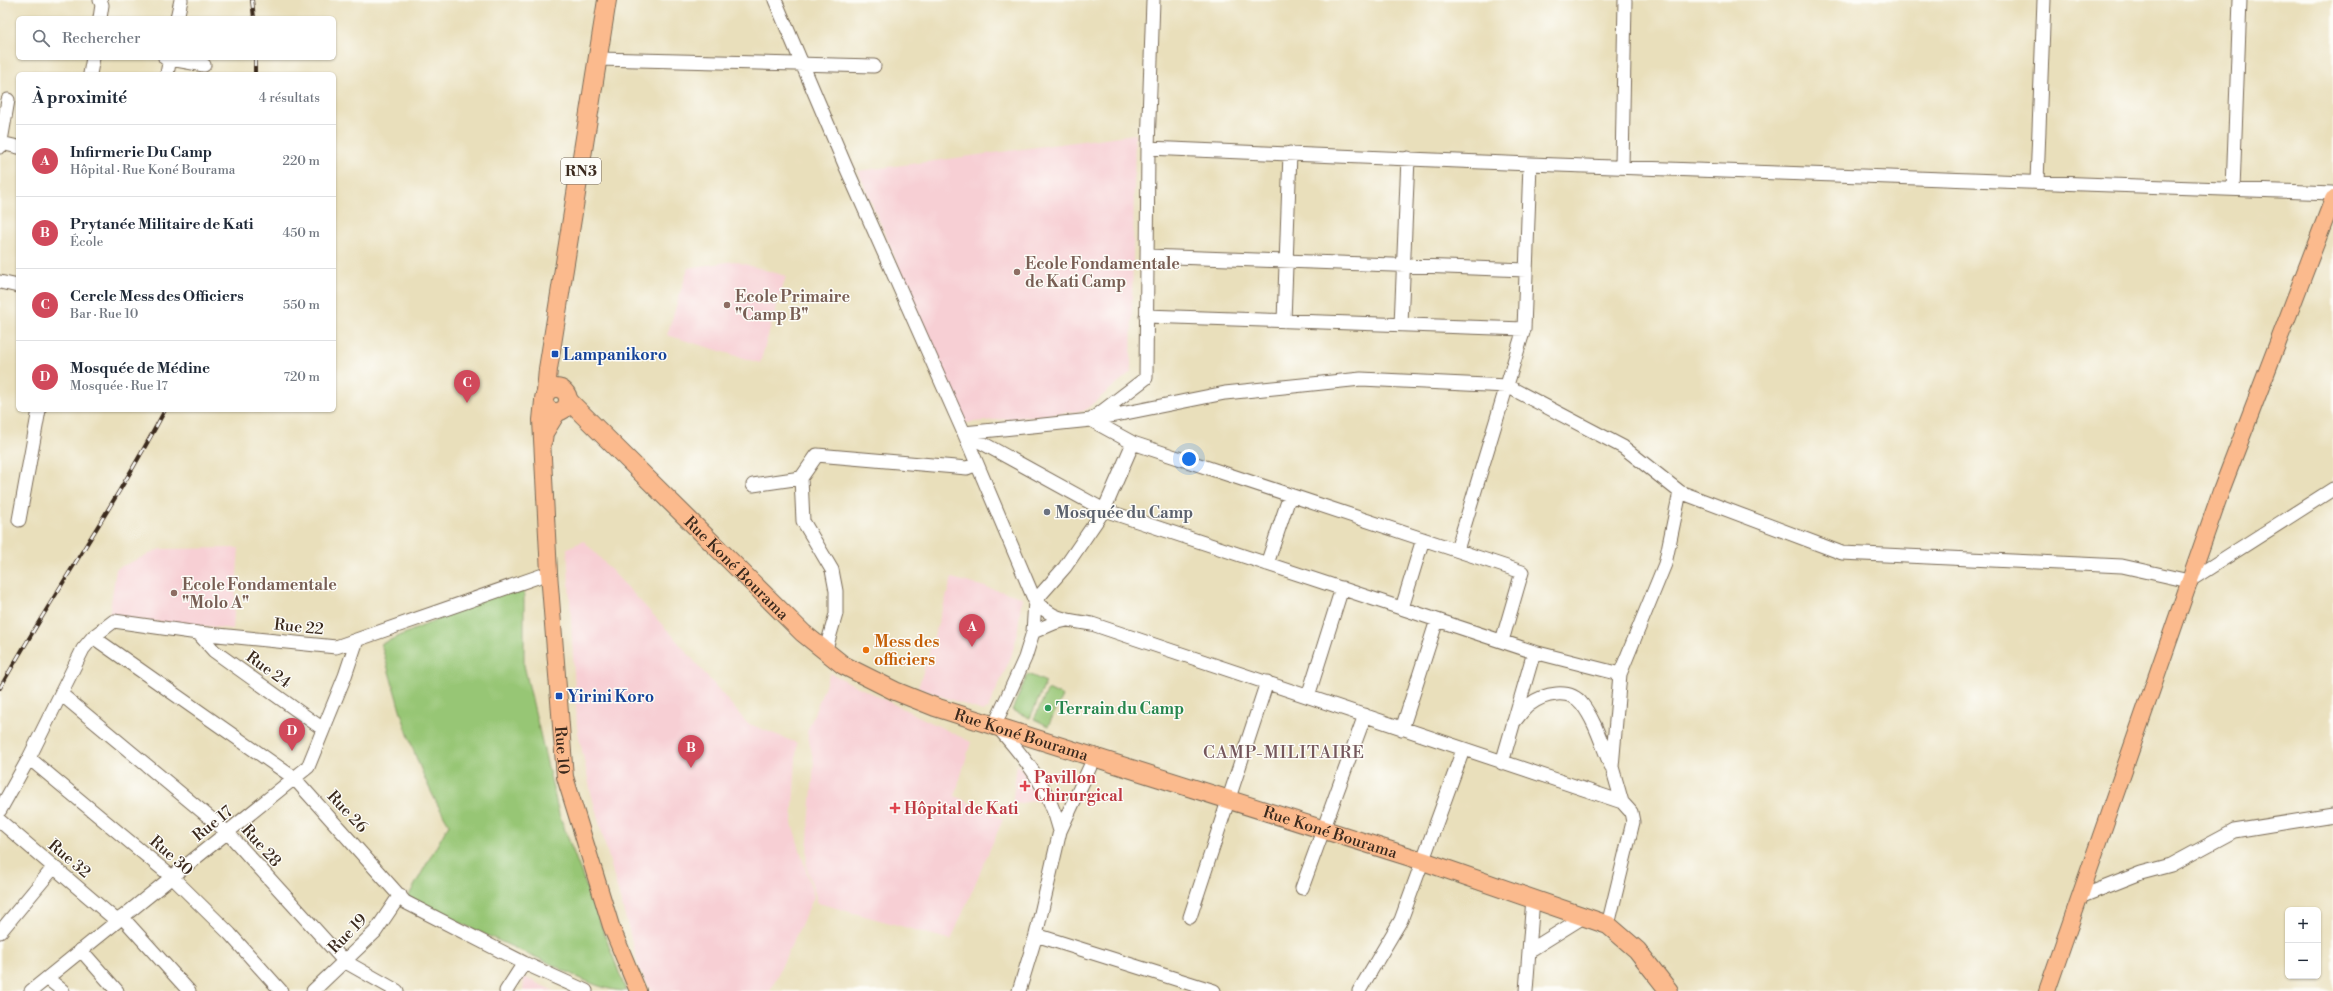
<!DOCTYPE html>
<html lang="fr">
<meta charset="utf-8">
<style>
:root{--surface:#fff;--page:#f6f6f7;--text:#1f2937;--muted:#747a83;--line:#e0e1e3;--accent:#d1495b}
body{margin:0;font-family:"Libre Bodoni",serif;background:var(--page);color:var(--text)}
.controls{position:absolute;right:12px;bottom:12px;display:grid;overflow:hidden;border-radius:6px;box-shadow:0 1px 3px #0004}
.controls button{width:36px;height:36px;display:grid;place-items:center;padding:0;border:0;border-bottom:1px solid var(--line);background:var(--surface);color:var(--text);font:20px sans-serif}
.you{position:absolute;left:1189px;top:459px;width:14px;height:14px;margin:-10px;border:3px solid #fff;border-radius:50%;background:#1a73e8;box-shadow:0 0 0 6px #1a73e833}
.badge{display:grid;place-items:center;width:26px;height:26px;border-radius:50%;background:var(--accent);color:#fff;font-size:13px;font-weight:700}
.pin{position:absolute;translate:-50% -33px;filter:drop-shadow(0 1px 2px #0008)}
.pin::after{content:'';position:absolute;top:21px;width:14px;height:12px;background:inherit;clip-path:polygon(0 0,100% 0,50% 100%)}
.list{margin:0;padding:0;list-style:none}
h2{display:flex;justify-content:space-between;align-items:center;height:52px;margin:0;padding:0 16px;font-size:17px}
h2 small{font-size:13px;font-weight:400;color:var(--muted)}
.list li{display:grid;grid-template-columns:26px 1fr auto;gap:12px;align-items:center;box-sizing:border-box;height:72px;padding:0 16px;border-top:1px solid var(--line)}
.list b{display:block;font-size:15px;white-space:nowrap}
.list p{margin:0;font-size:13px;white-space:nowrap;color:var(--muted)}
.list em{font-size:13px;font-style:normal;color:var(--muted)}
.icon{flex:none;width:22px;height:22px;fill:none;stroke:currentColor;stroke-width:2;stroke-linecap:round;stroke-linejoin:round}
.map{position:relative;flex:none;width:2333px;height:991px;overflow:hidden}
.search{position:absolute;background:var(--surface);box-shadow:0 1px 3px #0004;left:16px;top:16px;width:320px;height:44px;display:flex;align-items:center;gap:10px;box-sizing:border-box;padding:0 14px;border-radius:6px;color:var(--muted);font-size:15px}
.panel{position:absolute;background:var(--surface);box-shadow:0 1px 3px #0004;left:16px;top:72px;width:320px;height:340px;border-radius:6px}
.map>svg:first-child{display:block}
</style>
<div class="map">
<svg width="2333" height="991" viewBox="0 0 2333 991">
<rect width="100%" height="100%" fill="#fdfcf7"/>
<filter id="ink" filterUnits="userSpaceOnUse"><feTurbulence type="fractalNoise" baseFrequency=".025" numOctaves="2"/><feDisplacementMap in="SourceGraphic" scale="8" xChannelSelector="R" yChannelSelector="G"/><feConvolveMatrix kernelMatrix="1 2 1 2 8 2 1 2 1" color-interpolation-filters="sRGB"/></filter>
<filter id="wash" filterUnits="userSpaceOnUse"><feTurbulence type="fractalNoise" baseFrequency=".012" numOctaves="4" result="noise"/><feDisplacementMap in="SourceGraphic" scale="16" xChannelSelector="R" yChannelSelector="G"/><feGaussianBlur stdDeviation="0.9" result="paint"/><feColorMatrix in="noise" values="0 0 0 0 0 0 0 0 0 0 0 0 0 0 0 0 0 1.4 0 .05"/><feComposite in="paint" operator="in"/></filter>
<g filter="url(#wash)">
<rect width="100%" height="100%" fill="#e9dfbb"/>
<!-- built -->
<path fill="#f7cfd4" d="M1135,134L1131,372L1084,411L965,423L858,171Z
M734,261L786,276L760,363L667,335L688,268Z
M584,541L672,635L747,723L797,743L792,823L814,897L770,991H651L640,971L591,793L577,727L567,548Z
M239,548L233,629L109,617L116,569L160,549Z
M952,578L1022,597L1017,636L1011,657L988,709L983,711L918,688Z
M830,673L971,742L955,796L1003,819L951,940L818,903L806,866L814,762L807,732Z
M1017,764L1038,791L1041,799L1012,805Z
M524,977L554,991H523Z"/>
<!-- green -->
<path fill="#97c674" stroke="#697849" d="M524,582V665L559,814L626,991C600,991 572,974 549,963C501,942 454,921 408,897L449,824C414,769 399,705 381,644Z
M1028,674L1046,682L1030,718L1012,710Z
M1048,689L1063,696L1048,726L1034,719Z"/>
</g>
<g filter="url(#ink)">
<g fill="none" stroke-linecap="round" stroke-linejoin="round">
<!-- minor casing -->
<g stroke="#786955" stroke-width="15">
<path id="minor" d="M775,0L845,165L964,433L1035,601C1053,620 1067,620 1092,624L1622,802L1631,812L1633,822L1608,925
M1153,0L1148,148L1146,378L1091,420L1133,443L1522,572L1502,641
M100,18L102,5L100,0
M177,18L181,0
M165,58L204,65
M598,59L874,66
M90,74L93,58
M167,74L170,58
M1,143L18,147
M0,147L8,100
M1148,148L1530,164L2333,193
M1622,166L1625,0
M2037,181L2044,0
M2233,189L2240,0
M1147,256L1526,270
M0,282L18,286
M1146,316L1524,329
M1284,321L1290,153
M1401,325L1408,158
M964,433L1091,420L1225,393L1361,379L1507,386L1623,447L1680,492L1665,564L1620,674L1612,767L1622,802
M964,433L1104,510L1534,652L1620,674
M753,485L801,478
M1680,492L1842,553L2122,566L2189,581L2333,489
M19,520L39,410
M1457,550L1524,329L1530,164
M1267,564L1290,495
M1402,608L1423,539
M1033,632L1054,623L1067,620
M198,633L214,651L323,729
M93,637L294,778L405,902L524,963L586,991
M825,652L836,614V591L832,570L803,521L801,478L817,455L967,468L977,464
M1309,693L1342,588
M61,694L227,832L344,961L397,991
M1513,723C1518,718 1523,709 1529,705C1544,693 1570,688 1582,704C1596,722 1602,746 1611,766
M1402,729L1437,620
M29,758L172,877L230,934L281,991
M1502,763L1534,652
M0,810L29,758L83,649L93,637L114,621L198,633L336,647L549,573
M0,821L117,921
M1060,831C1049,787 1025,758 995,724L1025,658L1033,632L1035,601L1065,567L1104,510L1133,443
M1302,888L1365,715
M2080,897L2141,873L2171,865L2234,831L2333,815
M122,917L189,991
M1190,917L1267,682
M0,932L54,867
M1036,935L1214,991
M81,950L117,991
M1529,951L1585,916
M47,978L63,991
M31,991L308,767L345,676L357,640
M313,991L375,932L400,895
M506,991L524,963
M1019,991L1036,935L1060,831L1095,756
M1359,991L1401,920L1463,750
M1526,991L1533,898"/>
</g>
<!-- major casing -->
<g stroke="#786955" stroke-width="18">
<g id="major">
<path id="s1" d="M543,401L541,420L549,573L565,777L611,926L638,991"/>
<path d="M544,440L545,433L558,412"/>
<path d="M2047,991L2221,491L2333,199"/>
</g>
</g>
<!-- highway casing -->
<g stroke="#786955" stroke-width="20">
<g id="highway">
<circle cx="556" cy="400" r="12"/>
<path d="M546,392L548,369L607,0"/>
<path id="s2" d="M568,400L803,633L843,665L895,691L935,707L1423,861L1608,925L1637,950L1669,991"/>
</g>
</g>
<!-- minor -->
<use href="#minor" stroke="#fff" stroke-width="13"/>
<!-- major -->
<use href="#major" stroke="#fbba8d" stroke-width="16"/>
<!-- highway -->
<use href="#highway" stroke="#fbba8d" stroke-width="18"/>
<!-- rail casing -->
<g stroke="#3b2a1e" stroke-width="4">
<path id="rail" d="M252,0L254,18
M255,58V74
M0,688C53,594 115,505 165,410"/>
</g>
<!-- rail -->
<use href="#rail" stroke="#fdfcf7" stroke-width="2.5" stroke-dasharray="8" stroke-linecap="butt"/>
</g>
</g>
<!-- markers -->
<g fill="#8d6e63" stroke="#fdfcf7" stroke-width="1.5">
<circle cx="1017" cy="272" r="4"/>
<circle cx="727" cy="305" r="4"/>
<circle cx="174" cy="593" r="4"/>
</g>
<g fill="#1a4fb4" stroke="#fdfcf7" stroke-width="1.5">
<rect x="551" y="350" width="8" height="8" rx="2"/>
<rect x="555" y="692" width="8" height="8" rx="2"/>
</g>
<circle fill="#6b7280" stroke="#fdfcf7" stroke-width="1.5" cx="1047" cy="512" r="4"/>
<circle fill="#e8710a" stroke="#fdfcf7" stroke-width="1.5" cx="866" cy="650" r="4"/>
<circle fill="#2e9e5b" stroke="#fdfcf7" stroke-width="1.5" cx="1048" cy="708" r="4"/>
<g fill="#e0444e" stroke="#fdfcf7" stroke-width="1.5">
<path d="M1023 780h4v4h4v4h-4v4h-4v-4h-4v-4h4z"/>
<path d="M893 802h4v4h4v4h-4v4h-4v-4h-4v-4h4z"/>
</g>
<g text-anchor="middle" stroke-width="3" stroke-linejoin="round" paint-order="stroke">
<!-- shield labels -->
<rect fill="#fdfcf7" stroke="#75695f" stroke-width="1" x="561" y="158" width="40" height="26" rx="3"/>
<g font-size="15" font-weight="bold" fill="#3b2a1e">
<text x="581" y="176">RN3</text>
</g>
<!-- education labels -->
<g font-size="16" font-weight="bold" fill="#785e54" stroke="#fdfcf7" text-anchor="start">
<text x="1025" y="269">Ecole Fondamentale<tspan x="1025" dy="18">de Kati Camp</tspan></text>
<text x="735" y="302">Ecole Primaire<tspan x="735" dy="18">"Camp B"</tspan></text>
<text x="182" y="590">Ecole Fondamentale<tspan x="182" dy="18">"Molo A"</tspan></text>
</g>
<!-- transit labels -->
<g font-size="16" font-weight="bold" fill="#164399" stroke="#fdfcf7" text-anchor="start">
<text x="563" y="360">Lampanikoro</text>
<text x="567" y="702">Yirini Koro</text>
</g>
<!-- worship labels -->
<g font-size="16" font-weight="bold" fill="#5b616d" stroke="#fdfcf7" text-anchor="start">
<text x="1055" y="518">Mosquée du Camp</text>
</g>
<!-- street labels -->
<g font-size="16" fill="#3b2a1e" stroke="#fdfcf7">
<text dy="6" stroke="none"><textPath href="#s2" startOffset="238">Rue Koné Bourama</textPath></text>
<text transform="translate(299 626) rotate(6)" y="6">Rue 22</text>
<text transform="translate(269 669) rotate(36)" y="6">Rue 24</text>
<text dy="6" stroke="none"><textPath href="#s2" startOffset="574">Rue Koné Bourama</textPath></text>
<text dy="6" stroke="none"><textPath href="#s1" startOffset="350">Rue 10</textPath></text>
<text transform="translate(348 811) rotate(47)" y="6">Rue 26</text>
<text transform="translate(212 823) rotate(-39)" y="6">Rue 17</text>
<text dy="6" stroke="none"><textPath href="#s2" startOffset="898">Rue Koné Bourama</textPath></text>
<text transform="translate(262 845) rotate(48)" y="6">Rue 28</text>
<text transform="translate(172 855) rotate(41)" y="6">Rue 30</text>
<text transform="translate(70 858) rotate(40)" y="6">Rue 32</text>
<text transform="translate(347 933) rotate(-46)" y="6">Rue 19</text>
</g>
<!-- food labels -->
<g font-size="16" font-weight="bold" fill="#c56008" stroke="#fdfcf7" text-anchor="start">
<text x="874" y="647">Mess des<tspan x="874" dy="18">officiers</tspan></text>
</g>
<!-- leisure labels -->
<g font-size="16" font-weight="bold" fill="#27864d" stroke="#fdfcf7" text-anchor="start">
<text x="1056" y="714">Terrain du Camp</text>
</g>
<!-- health labels -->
<g font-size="16" font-weight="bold" fill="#be3a42" stroke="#fdfcf7" text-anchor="start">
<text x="1034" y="783">Pavillon<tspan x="1034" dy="18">Chirurgical</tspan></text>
<text x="904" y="814">Hôpital de Kati</text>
</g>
<!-- neighbourhood labels -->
<g font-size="17" letter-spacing="1" fill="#74565b" stroke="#fdfcf7">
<text x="1284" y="758">CAMP-MILITAIRE</text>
</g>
</g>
</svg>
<div class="controls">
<button>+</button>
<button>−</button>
</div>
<div class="you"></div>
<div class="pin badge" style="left:972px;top:647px">A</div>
<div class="pin badge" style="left:691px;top:768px">B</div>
<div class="pin badge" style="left:467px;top:403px">C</div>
<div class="pin badge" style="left:292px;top:751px">D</div>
<div class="search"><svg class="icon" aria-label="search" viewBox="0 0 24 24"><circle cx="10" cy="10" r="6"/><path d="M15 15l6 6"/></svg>Rechercher</div>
<section class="panel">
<h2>À proximité<small>4 résultats</small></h2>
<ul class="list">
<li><span class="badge">A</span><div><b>Infirmerie Du Camp</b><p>Hôpital · Rue Koné Bourama</p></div><em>220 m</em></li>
<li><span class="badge">B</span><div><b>Prytanée Militaire de Kati</b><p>École</p></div><em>450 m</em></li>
<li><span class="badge">C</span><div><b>Cercle Mess des Officiers</b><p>Bar · Rue 10</p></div><em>550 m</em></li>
<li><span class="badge">D</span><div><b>Mosquée de Médine</b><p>Mosquée · Rue 17</p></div><em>720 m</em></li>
</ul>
</section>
</div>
